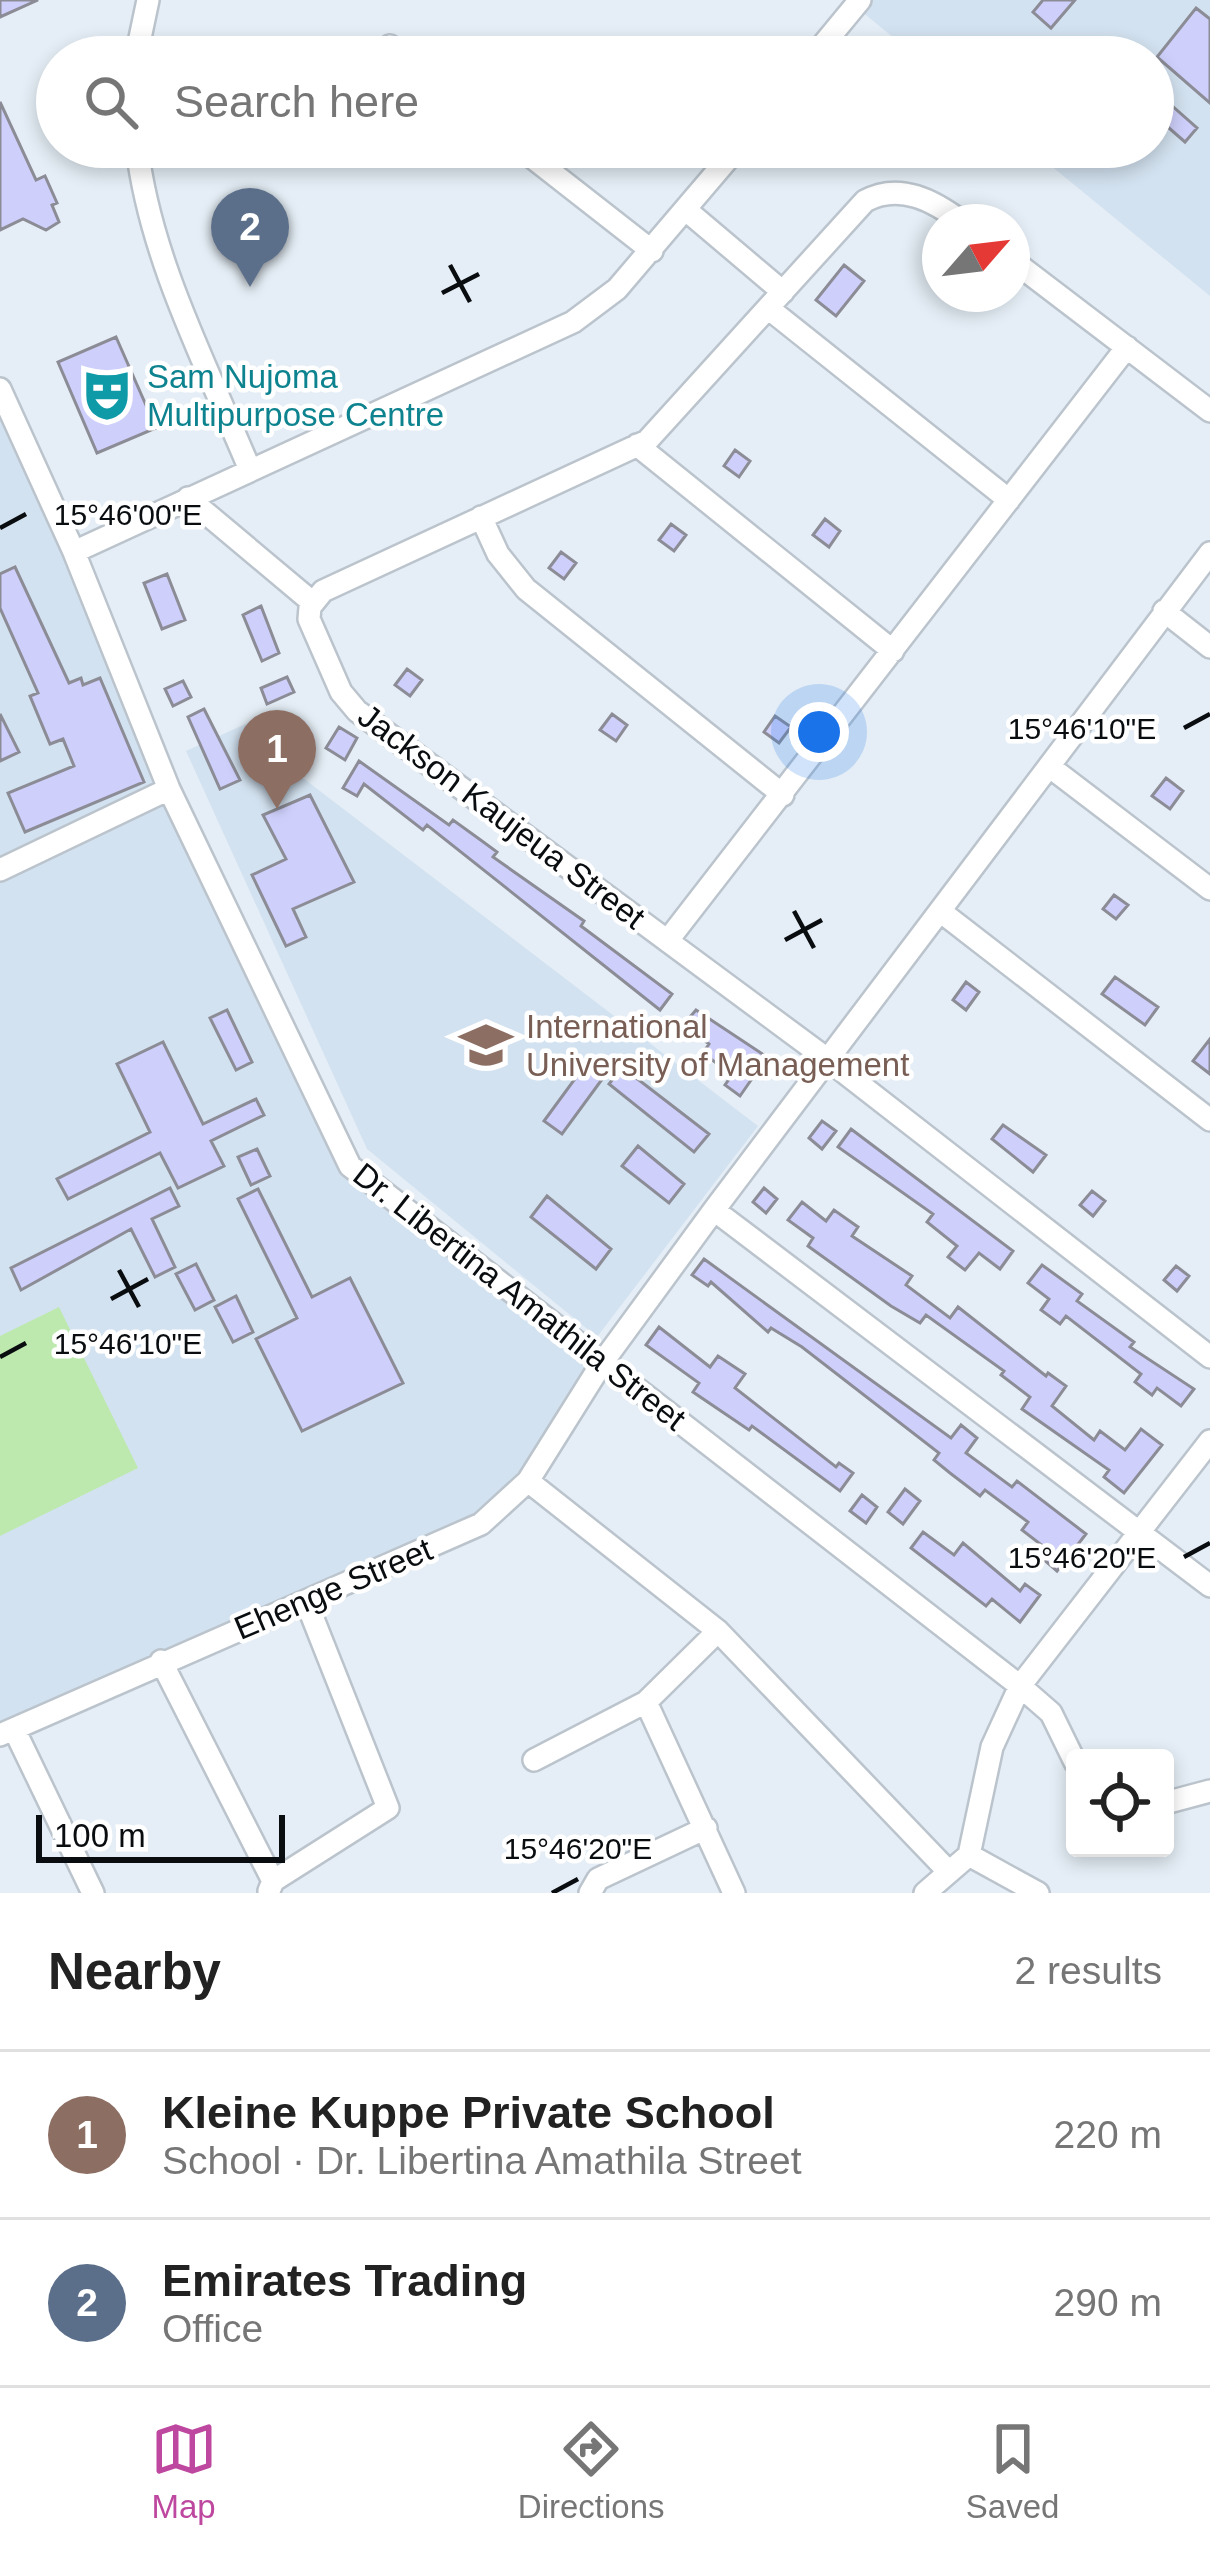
<!DOCTYPE html>
<meta charset="utf-8">
<style>
:root{--surface:#fff;--page:#f6f6f6;--text:#222;--muted:#767676;--line:#e0e0e0;--accent:#be489f}
body{margin:0;font-family:Helvetica,sans-serif;background:var(--page);color:var(--text)}
.controls{position:absolute;right:36px;bottom:36px;display:grid;overflow:hidden;border-radius:12px;box-shadow:0 6px 18px #0003}
.controls button{width:108px;height:108px;display:grid;place-items:center;padding:0;border:0;border-bottom:3px solid var(--line);background:var(--surface);color:var(--text);font:60px sans-serif}
.compass{position:absolute;left:922px;top:204px;width:108px;height:108px;border-radius:50%;background:var(--surface);box-shadow:0 6px 18px #0003;rotate:62deg}
.scale{position:absolute;left:36px;bottom:30px;width:249px;box-sizing:border-box;padding-left:12px;border:6px solid #0a0d10;border-top:0;font-size:33px;line-height:42px;white-space:nowrap;color:#0a0d10;-webkit-text-stroke:9px #fff;paint-order:stroke}
.you{position:absolute;left:819px;top:732px;width:42px;height:42px;margin:-30px;border:9px solid #fff;border-radius:50%;background:#1a73e8;box-shadow:0 0 0 18px #1a73e833}
.badge{display:grid;place-items:center;width:78px;height:78px;border-radius:50%;background:var(--accent);color:#fff;font-size:39px;font-weight:700}
.pin{position:absolute;translate:-50% -99px;filter:drop-shadow(0 3px 6px #0008)}
.pin::after{content:'';position:absolute;top:63px;width:42px;height:36px;background:inherit;clip-path:polygon(0 0,100% 0,50% 100%)}
.list{margin:0;padding:0;list-style:none}
h2{display:flex;justify-content:space-between;align-items:center;height:156px;margin:0;padding:0 48px;font-size:51px}
h2 small{font-size:39px;font-weight:400;color:var(--muted)}
.list li{display:grid;grid-template-columns:78px 1fr auto;gap:36px;align-items:center;box-sizing:border-box;height:168px;padding:0 48px;border-top:3px solid var(--line)}
.list b{display:block;font-size:45px;white-space:nowrap}
.list p{margin:0;font-size:39px;white-space:nowrap;color:var(--muted)}
.list em{font-size:39px;font-style:normal;color:var(--muted)}
.icon{flex:none;width:66px;height:66px;fill:none;stroke:currentColor;stroke-width:2;stroke-linecap:round;stroke-linejoin:round}
.map{position:relative;flex:none;width:1210px;height:1893px;overflow:hidden}
.search{position:absolute;background:var(--surface);box-shadow:0 6px 18px #0003;left:36px;right:36px;top:36px;height:132px;display:flex;align-items:center;gap:30px;box-sizing:border-box;padding:0 42px;border-radius:66px;color:var(--muted);font-size:45px}
.sheet{height:492px;background:var(--surface)}
nav{display:flex;justify-content:space-around;align-items:center;box-sizing:border-box;height:168px;border-top:3px solid var(--line);background:var(--surface);font-size:33px;color:var(--muted)}
nav a{display:grid;justify-items:center;gap:6px}
nav .on{color:var(--accent)}
.map>svg:first-child{display:block}
</style>
<div class="map">
<svg width="1210" height="1893" viewBox="0 0 1210 1893">
<rect width="100%" height="100%" fill="#e5eef6"/>
<!-- built -->
<path fill="#d3e2f0" d="M860,0H1210V296L1028,147H1153V57H917L855,6Z
M0,389L350,1166L602,1363L528,1481L481,1524L0,1735Z
M252,721L265,749L758,1126L597,1337L367,1149L186,751Z"/>
<!-- green -->
<path fill="#bde9af" d="M59,1307L138,1468L0,1536V1336Z"/>
<!-- building -->
<path fill="#ced0fb" stroke="#8c8c96" stroke-width="3" d="M0,0H38L0,17Z
M1043,0H1075L1051,28L1033,12Z
M1196,8L1210,19V103L1157,57Z
M1153,89L1197,128L1185,142L1153,114Z
M0,102L36,180L45,176L57,203L52,205L59,222L46,230L23,219L0,230Z
M844,265L864,281L836,316L816,300Z
M116,337L156,428L97,453L58,362Z
M735,450L750,461L739,477L724,466Z
M825,519L840,531L829,547L813,535Z
M671,524L686,535L674,551L659,540Z
M561,552L576,563L564,579L549,568Z
M15,567L69,683L81,678L83,685L100,678L144,782L25,832L8,793L74,766L63,739L50,744L30,696L38,693L0,608V574Z
M167,574L185,620L162,629L144,583Z
M261,606L279,653L262,661L243,615Z
M407,669L422,680L410,696L395,685Z
M287,677L294,692L267,704L261,688Z
M183,681L191,697L173,706L165,689Z
M204,709L240,780L220,789L188,717Z
M0,714L19,752L0,761Z
M612,714L627,725L616,741L600,730Z
M775,716L791,727L779,743L764,732Z
M296,723L304,740L287,748L279,732Z
M339,727L357,738L345,760L326,748Z
M359,761L449,825L453,820L482,841L497,852L493,857L584,921L581,926L672,994L660,1010L427,825L423,830L364,784L357,796L343,788Z
M1166,778L1183,791L1170,809L1152,796Z
M310,795L354,882L293,909L306,937L286,946L252,875L286,859L263,815Z
M1114,895L1128,905L1116,919L1103,909Z
M1115,977L1158,1007L1145,1025L1102,994Z
M966,982L979,992L966,1010L953,1000Z
M227,1010L252,1062L236,1070L210,1018Z
M696,1010L767,1057L740,1096L725,1085L732,1075L703,1053L709,1044L684,1024Z
M1210,1039V1074L1193,1061Z
M163,1042L203,1124L256,1099L264,1115L211,1141L224,1166L178,1188L160,1153L68,1199L57,1179L150,1132L117,1064Z
M585,1065L603,1078L562,1134L544,1121Z
M622,1067L709,1134L694,1152L609,1084Z
M822,1121L836,1131L822,1149L809,1138Z
M1003,1125L1046,1155L1033,1172L992,1139Z
M851,1129L1013,1251L1000,1269L979,1253L965,1270L948,1257L957,1246L927,1222L933,1214L838,1147Z
M638,1146L684,1184L669,1203L622,1166Z
M257,1149L270,1176L251,1185L238,1157Z
M170,1188L179,1206L152,1219L175,1267L155,1277L131,1229L21,1290L11,1268Z
M764,1188L777,1199L766,1213L753,1202Z
M258,1189L312,1297L350,1278L403,1383L302,1431L256,1339L297,1318L238,1199Z
M1092,1191L1105,1201L1093,1216L1080,1205Z
M547,1196L611,1249L596,1269L531,1217Z
M802,1202L826,1221L834,1210L858,1227L852,1236L912,1276L906,1285L950,1318L958,1307L1046,1376L1048,1373L1066,1386L1052,1406L1094,1440L1100,1431L1125,1450L1141,1429L1162,1445L1124,1493L1104,1477L1109,1470L1022,1409L1030,1397L1001,1375L1004,1371L926,1315L920,1323L891,1306L808,1246L813,1238L788,1220Z
M704,1259L951,1438L961,1425L977,1438L966,1453L1012,1487L1017,1481L1086,1534L1057,1571L1042,1558L1048,1550L1022,1530L1028,1522L985,1490L980,1496L950,1473L934,1460L939,1453L802,1347L771,1328L768,1332L711,1282L708,1286L692,1275Z
M196,1264L214,1300L195,1310L176,1274Z
M1042,1265L1082,1294L1077,1301L1134,1342L1130,1347L1194,1389L1181,1406L1157,1388L1152,1395L1135,1382L1141,1374L1066,1316L1060,1324L1041,1310L1049,1299L1028,1283Z
M1176,1266L1189,1276L1177,1291L1164,1280Z
M236,1296L253,1332L233,1342L215,1307Z
M659,1327L710,1367L718,1356L745,1374L735,1388L836,1467L839,1463L853,1473L840,1491L752,1426L749,1430L693,1392L699,1383L646,1345Z
M905,1489L920,1501L903,1524L888,1512Z
M862,1495L877,1507L866,1523L850,1511Z
M923,1532L954,1555L963,1543L1020,1591L1025,1584L1040,1595L1020,1622L992,1599L986,1606L911,1548Z"/>
<g fill="none" stroke-linecap="round" stroke-linejoin="round">
<!-- minor casing -->
<g stroke="#bbc4cc" stroke-width="26">
<path id="minor" d="M390,46L403,57
M136,57L148,0
M813,57L860,0
M137,147C150,259 207,366 250,470
M519,147L652,251
M686,210L783,292
M962,222C934,201 900,182 865,201L647,441L323,591L310,607L309,619L341,692L357,711L827,1059L1210,1357
M1012,260L1210,411
M768,308L1009,500
M0,389L74,552L169,789L350,1166L1020,1686L1051,1713L1075,1762
M637,445L893,651
M188,498L312,602
M481,517L498,554L526,589L783,795
M74,552L573,322L617,289L738,147
M1164,611L1210,647
M1050,767L1210,889
M0,870L169,789
M940,911L1210,1120
M668,940L1127,347
M714,1210L1210,1586
M528,1481L718,1631L948,1871
M718,1631L646,1702L734,1893
M161,1661L273,1881L269,1891
M14,1729L93,1893
M0,1735L481,1524L528,1481L602,1363L714,1210L1210,553
M534,1760L646,1702
M1165,1803L1210,1791
M969,1855L1038,1893
M273,1881L388,1808L306,1601
M590,1893L598,1879L706,1828
M925,1893L969,1855L992,1747L1020,1686L1210,1441"/>
</g>
<!-- minor -->
<use href="#minor" stroke="#fff" stroke-width="21"/>
</g>
<!-- ticks -->
<path fill="none" stroke="#0a0d10" stroke-width="4.5" d="M450,265L470,302M442,293L479,274M0,528L26,514M1184,728L1210,714M794,911L814,948M785,940L822,920M119,1270L139,1307M111,1299L148,1279M0,1357L26,1343M1184,1557L1210,1543M552,1893L578,1879"/>
<!-- icons -->
<defs>
<g id="theatre-bare" transform="scale(4.14)"><path d="M-5-5.5Q0-4 5-5.5V0Q5 5 0 6Q-5 5-5 0ZM-3.3-2.5H-1v1.5H-3.3ZM1-2.5H3.3v1.5H1ZM-2.8 1Q0 5.5 2.8 1Z" fill="#0f9aa8" stroke="#fff" stroke-width="2.5" paint-order="stroke"/></g>
<g id="university-bare" transform="scale(4.14)"><path d="M0-5L7-2L0 1L-7-2ZM-4 1L0 2.5L4 1V4Q0 6-4 4Z" fill="#8d6e63" stroke="#fff" stroke-width="2.5" paint-order="stroke"/></g>
</defs>
<g fill-rule="evenodd">
<use href="#theatre-bare" x="107" y="395"/>
<use href="#university-bare" x="486" y="1045"/>
</g>
<g text-anchor="middle" stroke-width="9" stroke-linejoin="round" paint-order="stroke">
<!-- culture labels -->
<g font-size="33" fill="#0d838f" stroke="#fff" text-anchor="start">
<text x="147" y="388">Sam Nujoma<tspan x="147" dy="38">Multipurpose Centre</tspan></text>
</g>
<!-- street labels -->
<g font-size="33" fill="#0a0d10" stroke="#fff">
<text transform="translate(502 816) rotate(37)" y="12">Jackson Kaujeua Street</text>
<text transform="translate(520 1296) rotate(38)" y="12">Dr. Libertina Amathila Street</text>
<text transform="translate(333 1588) rotate(-23)" y="12">Ehenge Street</text>
</g>
<!-- education labels -->
<g font-size="33" fill="#785e54" stroke="#fff" text-anchor="start">
<text x="526" y="1038">International<tspan x="526" dy="38">University of Management</tspan></text>
</g>
</g>
<g font-size="30" text-anchor="middle" fill="#0a0d10" stroke="#fff" stroke-width="9" stroke-linejoin="round" paint-order="stroke">
<text x="128" y="525">15°46'00"E</text>
<text x="1082" y="739">15°46'10"E</text>
<text x="128" y="1354">15°46'10"E</text>
<text x="1082" y="1568">15°46'20"E</text>
<text x="578" y="1859">15°46'20"E</text>
</g>
</svg>
<div class="controls">
<button><svg class="icon" aria-label="locate" viewBox="0 0 24 24"><circle cx="12" cy="12" r="6"/><path d="M12 2v4M12 18v4M2 12h4M18 12h4"/></svg></button>
</div>
<svg class="compass" viewBox="-18 -18 36 36"><path d="M0-13l5 13h-10z" fill="#e53935"/><path d="M0 13l5-13h-10z" fill="#767676"/></svg>
<div class="scale">100 m</div>
<div class="you"></div>
<div class="pin badge" style="left:277px;top:809px;background:#8d6e63">1</div>
<div class="pin badge" style="left:250px;top:287px;background:#5c6f8a">2</div>
<div class="search"><svg class="icon" aria-label="search" viewBox="0 0 24 24"><circle cx="10" cy="10" r="6"/><path d="M15 15l6 6"/></svg>Search here</div>
</div>
<section class="sheet">
<h2>Nearby<small>2 results</small></h2>
<ul class="list">
<li><span class="badge" style="background:#8d6e63">1</span><div><b>Kleine Kuppe Private School</b><p>School · Dr. Libertina Amathila Street</p></div><em>220 m</em></li>
<li><span class="badge" style="background:#5c6f8a">2</span><div><b>Emirates Trading</b><p>Office</p></div><em>290 m</em></li>
</ul>
</section>
<nav>
<a class="on"><svg class="icon" aria-label="map" viewBox="0 0 24 24"><path d="M3 6l6-2 6 2 6-2v14l-6 2-6-2-6 2zM9 4v14M15 6v14"/></svg>Map</a>
<a><svg class="icon" aria-label="directions" viewBox="0 0 24 24"><path d="M12 3l9 9-9 9-9-9zM9 14v-3h6M13 9l2 2-2 2"/></svg>Directions</a>
<a><svg class="icon" aria-label="saved" viewBox="0 0 24 24"><path d="M7 4h10v16l-5-4-5 4z"/></svg>Saved</a>
</nav>
